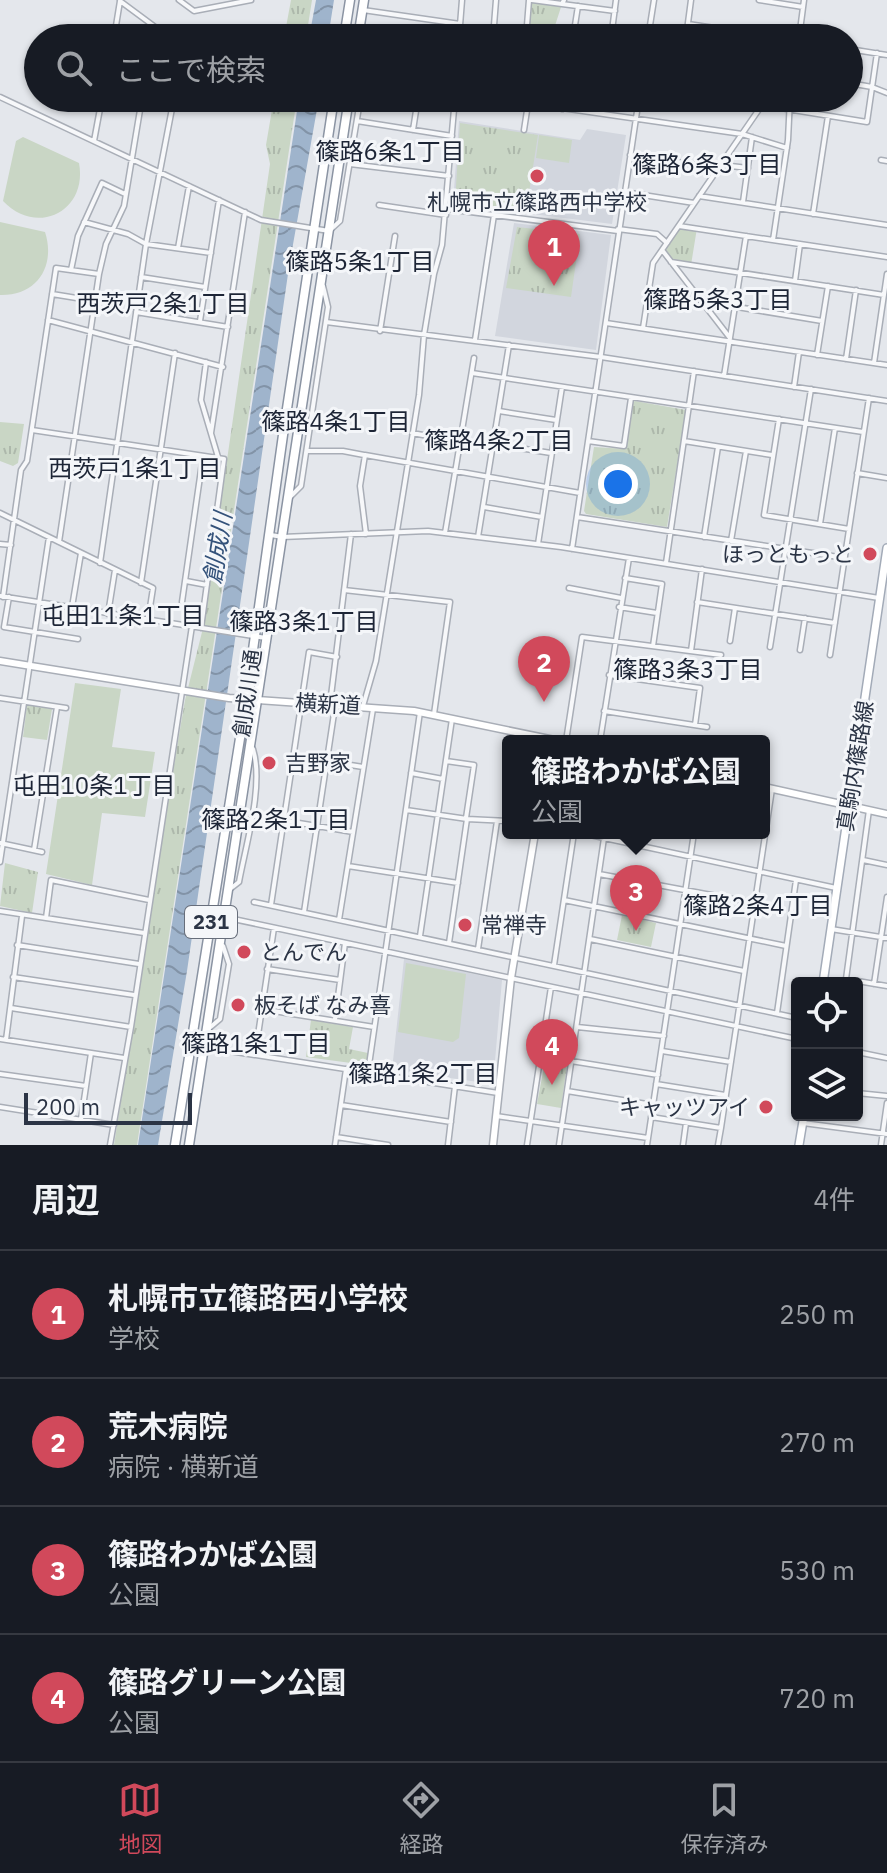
<!DOCTYPE html>
<html lang="ja">
<meta charset="utf-8">
<style>
:root{--surface:#171b24;--page:#242831;--text:#f1f3f6;--muted:#9ea1a6;--line:#363941;--accent:#d1495b}
body{margin:0;font-family:"IBM Plex Sans","Noto Sans JP",sans-serif;background:var(--page);color:var(--text)}
.controls{position:absolute;right:24px;bottom:24px;display:grid;overflow:hidden;border-radius:8px;box-shadow:0 2px 6px #0004}
.controls button{width:72px;height:72px;display:grid;place-items:center;padding:0;border:0;border-bottom:2px solid var(--line);background:var(--surface);color:var(--text);font:40px sans-serif}
.scale{position:absolute;left:24px;bottom:20px;width:168px;box-sizing:border-box;padding-left:8px;border:4px solid #2b3445;border-top:0;font-size:22px;line-height:28px;white-space:nowrap;color:#2b3445;-webkit-text-stroke:6px #f4f6f9;paint-order:stroke}
.you{position:absolute;left:618px;top:484px;width:28px;height:28px;margin:-20px;border:6px solid #fff;border-radius:50%;background:#1a73e8;box-shadow:0 0 0 12px #1a73e833}
.badge{display:grid;place-items:center;width:52px;height:52px;border-radius:50%;background:var(--accent);color:#fff;font-size:26px;font-weight:700}
.pin{position:absolute;translate:-50% -66px;filter:drop-shadow(0 2px 4px #0008)}
.pin::after{content:'';position:absolute;top:42px;width:28px;height:24px;background:inherit;clip-path:polygon(0 0,100% 0,50% 100%)}
.popup{position:absolute;left:502px;top:735px;width:268px;height:104px;box-sizing:border-box;display:grid;place-content:center;border-radius:8px;background:var(--surface);filter:drop-shadow(0 2px 6px #0005);font-size:26px;white-space:nowrap;color:var(--muted)}
.popup b{font-size:30px;color:var(--text)}
.popup::after{content:'';position:absolute;left:50%;top:100%;margin-left:-16px;border:16px solid transparent;border-top-color:var(--surface)}
.list{margin:0;padding:0;list-style:none}
h2{display:flex;justify-content:space-between;align-items:center;height:104px;margin:0;padding:0 32px;font-size:34px}
h2 small{font-size:26px;font-weight:400;color:var(--muted)}
.list li{display:grid;grid-template-columns:52px 1fr auto;gap:24px;align-items:center;box-sizing:border-box;height:128px;padding:0 32px;border-top:2px solid var(--line)}
.list b{display:block;font-size:30px;white-space:nowrap}
.list p{margin:0;font-size:26px;white-space:nowrap;color:var(--muted)}
.list em{font-size:26px;font-style:normal;color:var(--muted)}
.icon{flex:none;width:44px;height:44px;fill:none;stroke:currentColor;stroke-width:2;stroke-linecap:round;stroke-linejoin:round}
.map{position:relative;flex:none;width:887px;height:1145px;overflow:hidden}
.search{position:absolute;background:var(--surface);box-shadow:0 2px 6px #0004;left:24px;right:24px;top:24px;height:88px;display:flex;align-items:center;gap:20px;box-sizing:border-box;padding:0 28px;border-radius:44px;color:var(--muted);font-size:30px}
.sheet{height:616px;background:var(--surface)}
nav{display:flex;justify-content:space-around;align-items:center;box-sizing:border-box;height:112px;border-top:2px solid var(--line);background:var(--surface);font-size:22px;color:var(--muted)}
nav a{display:grid;justify-items:center;gap:4px}
nav .on{color:var(--accent)}
.map>svg:first-child{display:block}
</style>
<div class="map">
<svg width="887" height="1145" viewBox="0 0 887 1145">
<defs>
<pattern id="park-tufts" width="24" height="20" patternUnits="userSpaceOnUse" patternTransform="scale(2)"><rect width="24" height="20" fill="#c9d6c5"/><path d="M3 7l-1-3M5 7V3M7 7l1-3M15 17l-1-3M17 17v-4M19 17l1-3" fill="none" stroke="#adb8ab"/></pattern>
<pattern id="water-waves" width="16" height="10" patternUnits="userSpaceOnUse" patternTransform="scale(2)"><rect width="16" height="10" fill="#9fb4cc"/><path d="M0 5q4-4 8 0t8 0" fill="none" stroke="#8293a7"/></pattern>
</defs>
<rect width="100%" height="100%" fill="#e4e7ec"/>
<!-- built -->
<path fill="#d2d6de" d="M459,121L580,140L587,129L626,135L612,224L453,204Z
M514,223L611,235L596,350L495,336Z
M404,959L502,980L493,1084L392,1070Z"/>
<!-- grass -->
<path fill="#c9d6c5" d="M539,135L572,140L569,163L536,158Z
M23,137L79,163C88,211 37,237 3,201L16,141Z
M0,222L45,232C56,266 37,296 0,295Z
M75,683L121,689L112,747L155,752L145,817L102,813L92,885L46,874Z
M406,963L466,974L459,1038L453,1042L398,1032Z"/>
<!-- park -->
<path fill="url(#park-tufts)" d="M291,0H312L306,38H284Z
M529,0L562,4L551,38H526Z
M274,98H297L137,1145H114L169,794L185,700L202,632L270,164L266,145Z
M460,123L538,135L526,212L455,202Z
M679,226L697,228L691,265L671,262L662,250Z
M517,227L580,234L571,297L506,288Z
M635,401L686,410L667,527L586,514L584,511L594,447L626,449L632,402Z
M0,422L24,424L18,463L13,466L0,461Z
M27,705L52,709L47,740L23,737Z
M5,863L38,872L32,913L0,906Z
M622,915L656,923L651,947L617,940Z
M311,1020L353,1027L349,1049L368,1053L366,1065L306,1057Z
M545,1061L567,1065L561,1108L537,1104Z"/>
<!-- water -->
<path fill="url(#water-waves)" d="M316,0H334L328,38H309Z
M299,98H319L289,267L187,971L158,1145H138Z"/>
<g fill="none" stroke-linecap="round" stroke-linejoin="round">
<!-- street casing -->
<g stroke="#a9aeb7" stroke-width="7">
<path id="street" d="M179,0L194,11L251,0
M532,0L562,4L564,0
M759,0L803,7
M120,1L170,38
M562,4L615,11
M363,10L460,24
M688,24L780,38
M114,38L120,1
M459,38L462,0
M493,38L496,0
M526,38L529,0
M573,38L578,6
M611,38L616,0
M648,38L654,0
M686,38L691,0
M799,38L804,0
M849,49L887,55
M849,83L872,87L887,93
M0,97L261,220L329,231L340,221L359,107L356,98
M493,98L742,134L787,148
M762,105L867,122L877,53
M562,109L564,98
M357,121L452,136
M413,130L418,98
M524,130L528,104
M94,141L102,98
M630,155L718,168
M881,160L887,161
M350,164L449,176
M722,165L748,168
M624,192L694,203
M699,196L887,225
M743,202L752,137
M379,205L446,215
M447,209L618,231
M813,214L828,116
M84,222L128,234L146,244L211,253
M679,226L887,257
M618,229L657,234L667,243
M773,240L788,140L790,98
M178,248L189,186
M662,250L730,338
M671,262L884,295
M71,270L78,236L102,183L125,194
M99,274L106,244L124,206L142,98
M141,277L205,287
M795,281L800,244
M52,294L95,301
M701,301L822,321
M136,312L228,327
M48,320L223,367
M200,321L219,200
M326,322L601,357L887,401
M606,323L887,365
M643,328L653,263L762,105L713,98
M380,331L395,236
M475,340L494,215
M817,355L828,286
M846,359L856,290
M206,362L201,400L218,457
M874,363L887,274
M472,373L863,432
M724,376L746,236
M794,387L799,352
M499,411L556,420
M779,419L764,515L849,529
M32,430L224,459L201,628
M211,433L245,212
M412,433L494,448
M588,441L624,446L631,398
M684,441L772,455
M494,444L551,453
M307,451H343L364,455
M857,473L887,478
M289,498L301,486L328,307L323,286
M484,507L542,517
M0,513L153,588L148,620
M577,517L845,558
M820,524L835,428
M445,533L474,358
M366,534L360,486L365,455L580,493
M271,535L282,537L428,531L561,547L879,598
M478,537L509,345
M704,537L718,447
M731,541L746,451
M0,544L11,545
M538,544L562,387
M572,549L639,98
M100,563L146,244L174,98
M666,563L694,371
M625,578L662,584L653,646
M186,581L207,585
M141,583L175,353
M569,588L621,598
M344,590L450,602L434,714
M0,596L266,638
M3,597L21,470L27,461L56,268L99,274L59,542
M9,597L4,627L78,639
M182,602L203,456
M697,602L835,623
M72,607L81,553
M619,607L657,613
M108,614L115,570
M730,641L735,608
M770,647L811,389
M800,650L805,618
M691,651L702,569
M830,655L869,398
M609,675L700,688L695,725
M0,698L66,708
M330,704L351,534
M363,706L376,661L419,395L424,335L434,274L442,245L455,98
M604,711L707,727
M566,741L582,637L721,655
M600,741L629,558
M294,756L363,767
M446,761L474,765L466,818
M411,773L443,779
M406,810L467,819L508,821
M869,810L846,979L887,986
M251,815L353,832
M581,833L836,888
M0,843L42,852
M644,846L646,833
M34,850L57,707
M863,860L887,865
M0,862L49,537
M348,866L458,883
M599,874L754,903
M230,889L239,882C246,844 264,785 253,749
M564,900L786,946
M254,902L797,1018
M271,905L309,652L337,657
M0,911L144,933
M304,912L335,707
M224,917L797,1039
M46,918L51,880L149,900
M339,920L373,709
M831,929L887,938
M420,936L452,719
M590,939L744,971
M449,943L467,819
M17,945L139,964
M478,949L497,821
M554,965L574,833
M267,969L340,980
M13,977L134,995
M874,984L887,897
M11,1008L131,1027
M261,1009L374,1027
M777,1013L796,880
M335,1020L345,943
M577,1027L664,1036
M207,1030L220,1019L229,964L223,946
M0,1039L124,1058
M6,1040L22,916
M204,1047L498,1093
M662,1051L731,1062
M857,1052L887,1058
M255,1055L274,928
M540,1056L658,1075
M368,1072L420,712
M0,1074L86,1086
M656,1084L725,1095
M567,1091L653,1105
M857,1093L887,1096
M341,1105L451,1122
M0,1107L114,1125
M496,1116L648,1138
M651,1117L721,1128L772,789
M81,1120L91,1053
M803,1123L887,1134
M336,1137L388,1145
M110,1145L131,1027L192,626
M335,1145L346,1069
M448,1145L455,1086
M527,1145L551,987
M559,1145L604,838
M647,1145L694,833
M683,1145L686,1123
M718,1145L721,1128
M881,1145L887,1103"/>
</g>
<!-- secondary casing -->
<g stroke="#a9aeb7" stroke-width="9">
<path id="secondary" d="M0,661L229,698L414,711L559,741
M764,787L887,814
M493,1145L511,978L535,833"/>
</g>
<!-- primary casing -->
<g stroke="#a3abb8" stroke-width="10">
<path id="primary" d="M823,983L887,548
M799,1145L804,1115"/>
</g>
<!-- highway casing -->
<g stroke="#8b94a3" stroke-width="11">
<path id="highway" d="M344,38L350,0
M358,38L364,0
M175,1145L245,707L283,435L334,98
M189,1145L349,98"/>
</g>
<!-- street -->
<use href="#street" stroke="#f7f8fa" stroke-width="4"/>
<!-- secondary -->
<use href="#secondary" stroke="#fff" stroke-width="6"/>
<!-- primary -->
<use href="#primary" stroke="#fff" stroke-width="7"/>
<!-- highway -->
<use href="#highway" stroke="#fff" stroke-width="8"/>
</g>
<!-- markers -->
<g fill="#d1495b" stroke="#f4f6f9" stroke-width="3">
<circle cx="537" cy="176" r="8"/>
<circle cx="870" cy="554" r="8"/>
<circle cx="269" cy="763" r="8"/>
<circle cx="465" cy="925" r="8"/>
<circle cx="244" cy="952" r="8"/>
<circle cx="238" cy="1005" r="8"/>
<circle cx="766" cy="1107" r="8"/>
</g>
<g text-anchor="middle" stroke-width="6" stroke-linejoin="round" paint-order="stroke">
<!-- shield labels -->
<rect fill="#f4f6f9" stroke="#676e7b" stroke-width="2" x="185" y="906" width="52" height="32" rx="6"/>
<g font-size="20" font-weight="bold" fill="#2b3445">
<text x="211" y="929">231</text>
</g>
<!-- poi labels -->
<g font-size="22" fill="#2b3445" stroke="#f4f6f9" text-anchor="start">
<text x="537" y="210" text-anchor="middle">札幌市立篠路西中学校</text>
<text x="854" y="562" text-anchor="end">ほっともっと</text>
<text x="285" y="771">吉野家</text>
<text x="481" y="933">常禅寺</text>
<text x="260" y="960">とんでん</text>
<text x="254" y="1013">板そば なみ喜</text>
<text x="750" y="1115" text-anchor="end">キャッツアイ</text>
</g>
<!-- street labels -->
<g font-size="22" fill="#2b3445" stroke="#f4f6f9">
<text transform="translate(247 693) rotate(-82)" y="8">創成川通</text>
<text transform="translate(328 704) rotate(3)" y="8">横新道</text>
<text transform="translate(855 766) rotate(-81)" y="8">真駒内篠路線</text>
</g>
<!-- neighbourhood labels -->
<g font-size="24" fill="#1d2536" stroke="#f4f6f9">
<text x="390" y="160">篠路6条1丁目</text>
<text x="707" y="173">篠路6条3丁目</text>
<text x="360" y="270">篠路5条1丁目</text>
<text x="718" y="308">篠路5条3丁目</text>
<text x="163" y="312">西茨戸2条1丁目</text>
<text x="336" y="430">篠路4条1丁目</text>
<text x="499" y="449">篠路4条2丁目</text>
<text x="135" y="477">西茨戸1条1丁目</text>
<text x="123" y="624">屯田11条1丁目</text>
<text x="304" y="630">篠路3条1丁目</text>
<text x="688" y="678">篠路3条3丁目</text>
<text x="94" y="794">屯田10条1丁目</text>
<text x="276" y="828">篠路2条1丁目</text>
<text x="758" y="914">篠路2条4丁目</text>
<text x="256" y="1052">篠路1条1丁目</text>
<text x="423" y="1082">篠路1条2丁目</text>
</g>
<!-- water labels -->
<g font-size="24" font-style="italic" fill="#34527a" stroke="#f4f6f9">
<text transform="translate(218 548) rotate(-81)" y="8">創成川</text>
</g>
</g>
</svg>
<div class="controls">
<button><svg class="icon" aria-label="locate" viewBox="0 0 24 24"><circle cx="12" cy="12" r="6"/><path d="M12 2v4M12 18v4M2 12h4M18 12h4"/></svg></button>
<button><svg class="icon" aria-label="layers" viewBox="0 0 24 24"><path d="M12 4l9 5-9 5-9-5zM3 14l9 5 9-5"/></svg></button>
</div>
<div class="scale">200 m</div>
<div class="you"></div>
<div class="pin badge" style="left:554px;top:286px">1</div>
<div class="pin badge" style="left:544px;top:702px">2</div>
<div class="pin badge" style="left:636px;top:931px">3</div>
<div class="popup"><b>篠路わかば公園</b>公園</div>
<div class="pin badge" style="left:552px;top:1085px">4</div>
<div class="search"><svg class="icon" aria-label="search" viewBox="0 0 24 24"><circle cx="10" cy="10" r="6"/><path d="M15 15l6 6"/></svg>ここで検索</div>
</div>
<section class="sheet">
<h2>周辺<small>4件</small></h2>
<ul class="list">
<li><span class="badge">1</span><div><b>札幌市立篠路西小学校</b><p>学校</p></div><em>250 m</em></li>
<li><span class="badge">2</span><div><b>荒木病院</b><p>病院 · 横新道</p></div><em>270 m</em></li>
<li><span class="badge">3</span><div><b>篠路わかば公園</b><p>公園</p></div><em>530 m</em></li>
<li><span class="badge">4</span><div><b>篠路グリーン公園</b><p>公園</p></div><em>720 m</em></li>
</ul>
</section>
<nav>
<a class="on"><svg class="icon" aria-label="map" viewBox="0 0 24 24"><path d="M3 6l6-2 6 2 6-2v14l-6 2-6-2-6 2zM9 4v14M15 6v14"/></svg>地図</a>
<a><svg class="icon" aria-label="directions" viewBox="0 0 24 24"><path d="M12 3l9 9-9 9-9-9zM9 14v-3h6M13 9l2 2-2 2"/></svg>経路</a>
<a><svg class="icon" aria-label="saved" viewBox="0 0 24 24"><path d="M7 4h10v16l-5-4-5 4z"/></svg>保存済み</a>
</nav>
